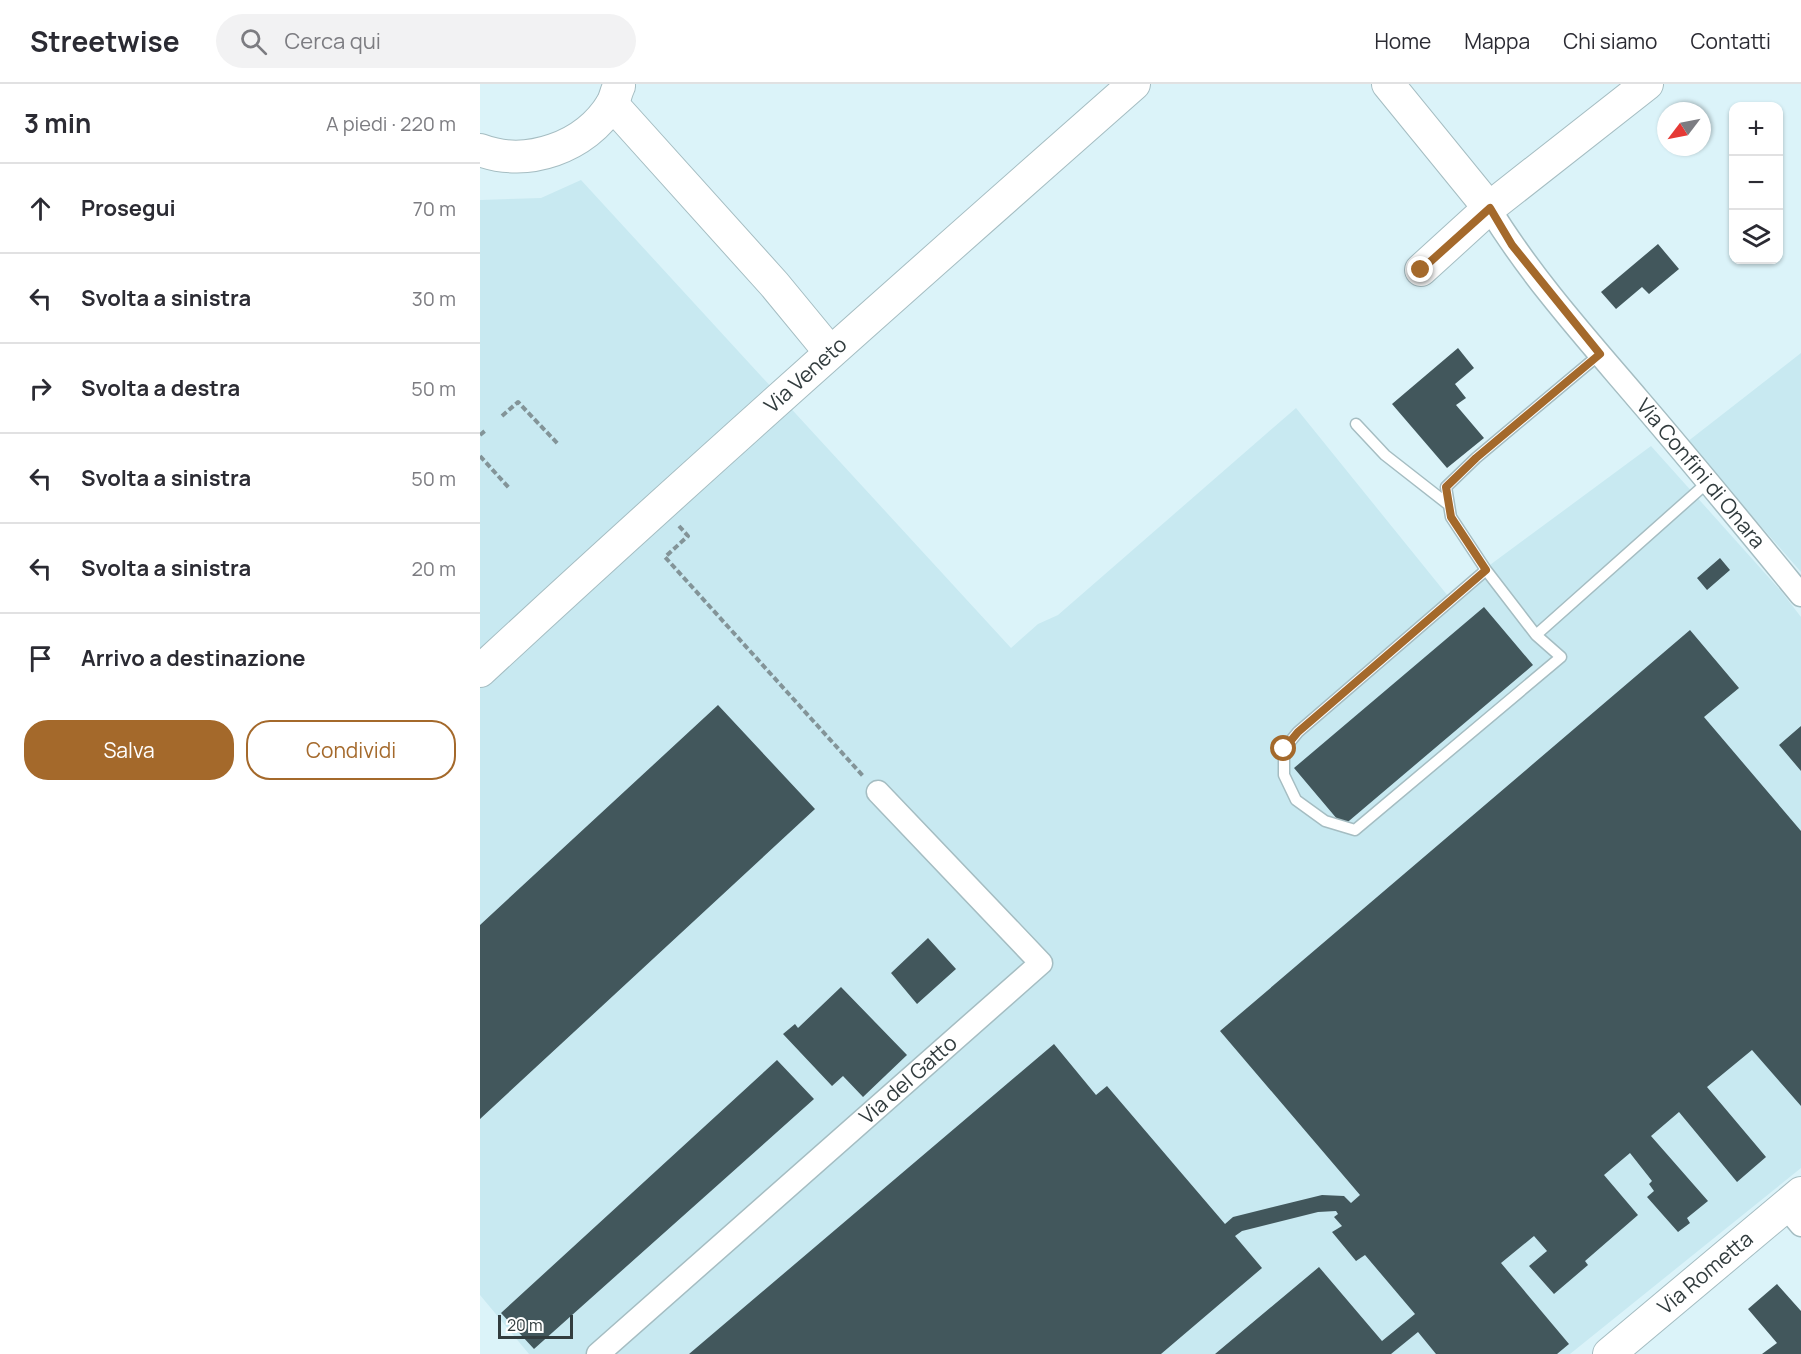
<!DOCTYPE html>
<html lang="it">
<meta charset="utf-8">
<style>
:root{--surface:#fff;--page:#f2f2f3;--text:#2b2b33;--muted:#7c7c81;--line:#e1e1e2;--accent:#a4692b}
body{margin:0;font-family:Manrope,sans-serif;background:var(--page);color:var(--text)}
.controls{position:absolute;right:18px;top:18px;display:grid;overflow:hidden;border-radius:12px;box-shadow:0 2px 4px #0004}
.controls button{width:54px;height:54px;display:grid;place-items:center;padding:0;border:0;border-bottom:2px solid var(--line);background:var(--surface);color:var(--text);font:30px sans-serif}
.compass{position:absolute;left:1177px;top:18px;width:54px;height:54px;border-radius:50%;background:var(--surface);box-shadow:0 2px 4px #0004;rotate:238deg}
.scale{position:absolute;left:18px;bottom:15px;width:75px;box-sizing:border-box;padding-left:6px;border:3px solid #323c3e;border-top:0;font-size:16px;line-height:21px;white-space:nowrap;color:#323c3e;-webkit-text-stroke:4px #fff;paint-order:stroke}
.stop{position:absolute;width:18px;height:18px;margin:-14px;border:4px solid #a4692b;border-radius:50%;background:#fff}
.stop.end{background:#a4692b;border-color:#fff;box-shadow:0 2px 6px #0008}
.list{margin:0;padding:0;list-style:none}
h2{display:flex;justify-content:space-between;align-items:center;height:78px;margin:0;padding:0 24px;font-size:26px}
h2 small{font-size:20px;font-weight:400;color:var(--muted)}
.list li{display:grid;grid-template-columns:39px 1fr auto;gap:18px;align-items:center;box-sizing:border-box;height:90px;padding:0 24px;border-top:2px solid var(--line)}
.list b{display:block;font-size:22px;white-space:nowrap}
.list em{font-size:20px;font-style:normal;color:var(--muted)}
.actions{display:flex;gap:12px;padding:18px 24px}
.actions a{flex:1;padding:14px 0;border:2px solid var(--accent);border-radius:24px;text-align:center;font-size:21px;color:var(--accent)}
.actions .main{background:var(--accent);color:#fff}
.icon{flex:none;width:33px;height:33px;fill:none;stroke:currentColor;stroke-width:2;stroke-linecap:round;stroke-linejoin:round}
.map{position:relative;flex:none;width:1321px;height:1270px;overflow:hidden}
header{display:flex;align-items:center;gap:36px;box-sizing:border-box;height:84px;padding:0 30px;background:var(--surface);border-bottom:2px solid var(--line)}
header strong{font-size:28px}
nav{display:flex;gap:33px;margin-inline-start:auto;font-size:21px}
.search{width:420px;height:54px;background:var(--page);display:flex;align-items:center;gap:15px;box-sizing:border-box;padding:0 21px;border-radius:33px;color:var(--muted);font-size:22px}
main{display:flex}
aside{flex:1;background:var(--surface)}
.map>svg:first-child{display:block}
</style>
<header>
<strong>Streetwise</strong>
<div class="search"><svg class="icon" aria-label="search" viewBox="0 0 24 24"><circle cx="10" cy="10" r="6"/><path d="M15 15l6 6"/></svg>Cerca qui</div>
<nav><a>Home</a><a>Mappa</a><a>Chi siamo</a><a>Contatti</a></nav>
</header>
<main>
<aside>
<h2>3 min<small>A piedi · 220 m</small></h2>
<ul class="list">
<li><svg class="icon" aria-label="ahead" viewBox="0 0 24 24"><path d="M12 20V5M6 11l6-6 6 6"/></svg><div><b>Prosegui</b></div><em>70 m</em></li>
<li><svg class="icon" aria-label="left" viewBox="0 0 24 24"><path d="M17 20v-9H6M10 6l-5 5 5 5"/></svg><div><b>Svolta a sinistra</b></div><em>30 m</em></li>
<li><svg class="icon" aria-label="right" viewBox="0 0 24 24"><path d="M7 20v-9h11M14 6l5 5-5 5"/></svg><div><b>Svolta a destra</b></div><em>50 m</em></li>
<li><svg class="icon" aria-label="left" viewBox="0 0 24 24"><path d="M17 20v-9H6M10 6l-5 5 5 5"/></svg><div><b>Svolta a sinistra</b></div><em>50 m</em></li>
<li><svg class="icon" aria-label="left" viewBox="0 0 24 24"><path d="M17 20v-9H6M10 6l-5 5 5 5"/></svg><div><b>Svolta a sinistra</b></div><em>20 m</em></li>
<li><svg class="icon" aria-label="arrive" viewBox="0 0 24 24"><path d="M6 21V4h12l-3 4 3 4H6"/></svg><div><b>Arrivo a destinazione</b></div></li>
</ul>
<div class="actions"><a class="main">Salva</a><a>Condividi</a></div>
</aside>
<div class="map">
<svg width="1321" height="1270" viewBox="0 0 1321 1270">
<rect width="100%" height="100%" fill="#dbf3f9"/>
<!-- built -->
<path fill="#c8e9f1" d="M101,96L531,564L558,540L578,531L816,324L968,512L1171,362L1301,507L1321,533V1084L1090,1270H49L0,1211V116L61,114Z
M1321,269V488L1207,358Z"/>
<!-- building -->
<path fill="#42575c" d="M1178,160L1199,185L1169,210L1162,203L1136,225L1121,208Z
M978,264L994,284L975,300L986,314L976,321L1004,354L967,384L912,320Z
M1240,474L1250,486L1227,506L1217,494Z
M1004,523L1053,581L863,742L814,684Z
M1210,546L1259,604L1224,633L1321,747V1022L1272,966L1227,1003L1286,1073L1257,1098L1199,1028L1171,1052L1228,1117L1207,1134L1210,1139L1198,1148L1167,1113L1174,1107L1169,1100L1172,1097L1150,1069L1124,1091L1158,1131L1105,1177L1108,1181L1074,1210L1049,1182L1067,1167L1054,1152L1021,1179L1089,1260L1077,1270H956L938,1248L911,1270H735L839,1183L902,1257L935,1230L885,1171L876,1177L852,1148L862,1142L854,1133L858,1130L856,1127L838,1128L762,1147L755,1152L782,1184L681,1270H209L574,960L616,1011L627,1002L745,1140L753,1133L842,1111L864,1112L871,1119L880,1111L740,947Z
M238,621L335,725L0,1035V841Z
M1321,642V687L1299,661Z
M448,854L476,885L437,920L411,889Z
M361,903L427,971L383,1013L363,992L352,1002L303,950L315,940L318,944Z
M297,976L334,1015L54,1265L21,1229Z
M1297,1200L1321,1227V1270H1282L1297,1259L1268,1225Z"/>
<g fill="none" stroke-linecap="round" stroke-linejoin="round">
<!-- lane casing -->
<g stroke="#a5bdc2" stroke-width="13">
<path id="lane" d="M876,340L905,371L969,421
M1006,486L971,433L966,403L996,374L1120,270
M1056,551L1081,573L875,746L845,737L816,716L804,691V665L818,648L1006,486L1056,551L1228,398"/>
</g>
<!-- street casing -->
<g stroke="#a5bdc2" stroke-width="25">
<g id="street">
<path id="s1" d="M1009,124C1051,193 1106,254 1158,315C1213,379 1267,445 1321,511"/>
<path d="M1305,1122L1321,1141"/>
<path id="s2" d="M118,1270L561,879L398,708"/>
</g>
</g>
<!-- secondary casing -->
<g stroke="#a5bdc2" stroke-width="34">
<g id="secondary">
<path d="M908,0L1009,124"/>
<path d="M132,20L294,200L350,268"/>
<path d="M0,66C47,84 106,63 132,20C135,15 136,8 139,2"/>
<path d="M941,186L1009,124L1167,0"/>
<path id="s3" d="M0,587C215,388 434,194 654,0"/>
<path id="s4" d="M1129,1270L1321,1109"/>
</g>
</g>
<!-- path -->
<path stroke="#839498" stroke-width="4" stroke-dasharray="6 3" stroke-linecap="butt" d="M22,332L38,318L78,360
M0,351L6,346
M0,372L30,405
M199,442L208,452L185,473L383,692"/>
<!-- lane -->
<use href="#lane" stroke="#fff" stroke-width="10"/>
<!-- street -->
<use href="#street" stroke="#fff" stroke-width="22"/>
<!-- secondary -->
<use href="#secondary" stroke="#fff" stroke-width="32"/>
</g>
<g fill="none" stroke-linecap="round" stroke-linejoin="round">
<!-- route -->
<path stroke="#a4692b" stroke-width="8" d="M804,665L818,648L1006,486L971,433L966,403L996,374L1120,270L1032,161L1010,124L941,186"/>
</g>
<g text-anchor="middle" stroke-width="6" stroke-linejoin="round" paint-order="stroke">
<!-- street labels -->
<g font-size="21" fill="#323c3e" stroke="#fff">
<text dy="7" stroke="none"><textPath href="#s3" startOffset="440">Via Veneto</textPath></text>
<text dy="7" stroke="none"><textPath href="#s1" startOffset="340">Via Confini di Onara</textPath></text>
<text dy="7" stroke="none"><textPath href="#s2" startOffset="414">Via del Gatto</textPath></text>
<text dy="7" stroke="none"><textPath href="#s4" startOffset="126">Via Rometta</textPath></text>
</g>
</g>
</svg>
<div class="controls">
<button>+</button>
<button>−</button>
<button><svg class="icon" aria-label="layers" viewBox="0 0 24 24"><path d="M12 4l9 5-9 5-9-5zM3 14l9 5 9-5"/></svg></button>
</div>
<svg class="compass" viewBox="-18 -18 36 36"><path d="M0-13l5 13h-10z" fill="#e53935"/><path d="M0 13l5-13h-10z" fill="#7c7c81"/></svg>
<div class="scale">20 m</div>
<div class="stop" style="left:804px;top:665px"></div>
<div class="stop end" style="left:941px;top:186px"></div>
</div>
</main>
